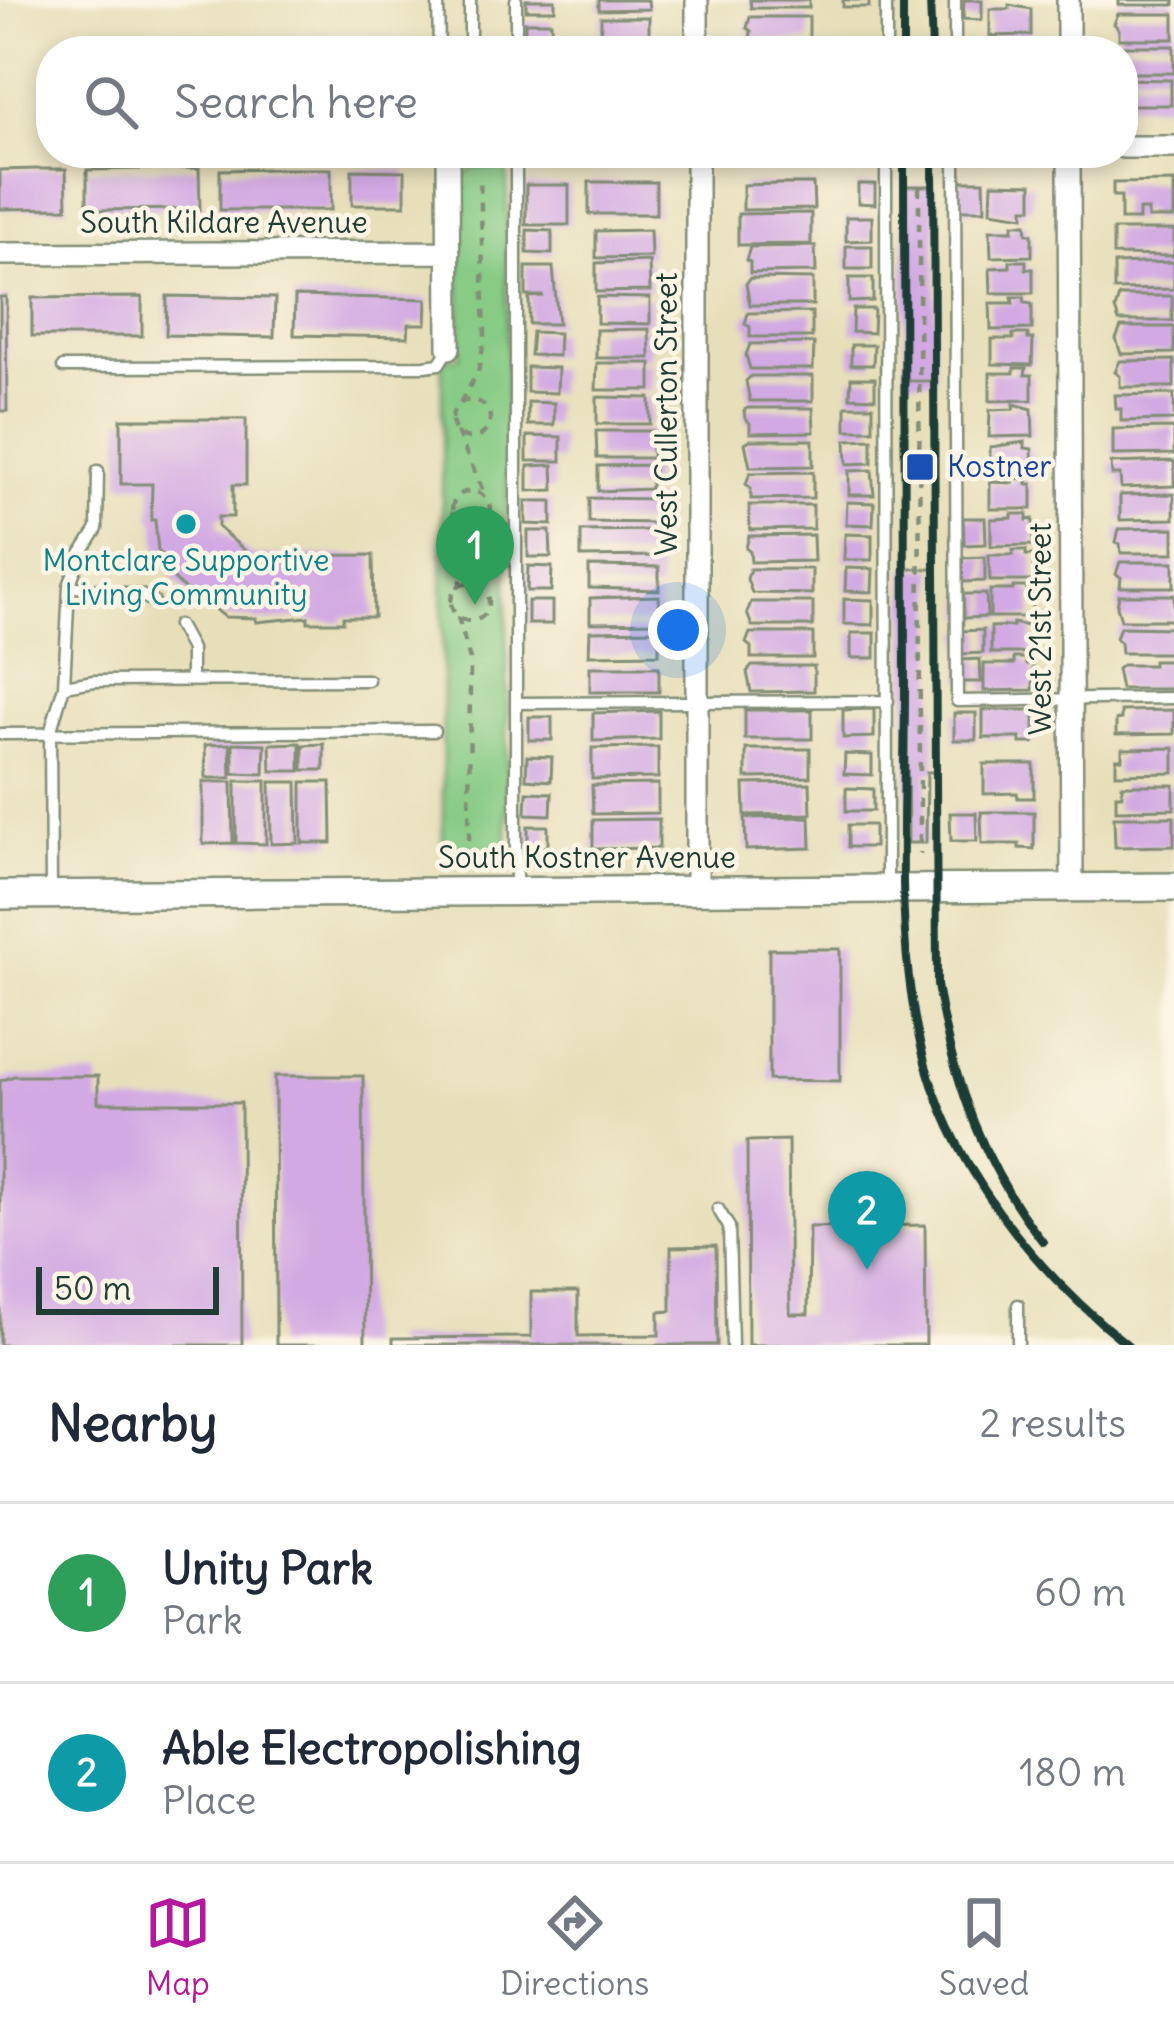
<!DOCTYPE html>
<style>
:root{--surface:#fff;--page:#f2f2f3;--text:#1f2937;--muted:#747a83;--line:#e0e1e3;--accent:#b5179e}
body{margin:0;font-family:Delius,sans-serif;background:var(--page);color:var(--text)}
.scale{position:absolute;left:36px;bottom:30px;width:183px;box-sizing:border-box;padding-left:12px;border:6px solid #1f3d34;border-top:0;font-size:33px;line-height:42px;white-space:nowrap;color:#1f3d34;-webkit-text-stroke:9px #fcf5e5;paint-order:stroke}
.you{position:absolute;left:678px;top:630px;width:42px;height:42px;margin:-30px;border:9px solid #fff;border-radius:50%;background:#1a73e8;box-shadow:0 0 0 18px #1a73e833}
.badge{display:grid;place-items:center;width:78px;height:78px;border-radius:50%;background:var(--accent);color:#fff;font-size:39px;font-weight:700}
.pin{position:absolute;translate:-50% -99px;filter:drop-shadow(0 3px 6px #0008)}
.pin::after{content:'';position:absolute;top:63px;width:42px;height:36px;background:inherit;clip-path:polygon(0 0,100% 0,50% 100%)}
.list{margin:0;padding:0;list-style:none}
h2{display:flex;justify-content:space-between;align-items:center;height:156px;margin:0;padding:0 48px;font-size:51px}
h2 small{font-size:39px;font-weight:400;color:var(--muted)}
.list li{display:grid;grid-template-columns:78px 1fr auto;gap:36px;align-items:center;box-sizing:border-box;height:180px;padding:0 48px;border-top:3px solid var(--line)}
.list b{display:block;font-size:45px;white-space:nowrap}
.list p{margin:0;font-size:39px;white-space:nowrap;color:var(--muted)}
.list em{font-size:39px;font-style:normal;color:var(--muted)}
.icon{flex:none;width:66px;height:66px;fill:none;stroke:currentColor;stroke-width:2;stroke-linecap:round;stroke-linejoin:round}
.map{position:relative;flex:none;width:1174px;height:1345px;overflow:hidden}
.search{position:absolute;background:var(--surface);box-shadow:0 6px 18px #0003;left:36px;right:36px;top:36px;height:132px;display:flex;align-items:center;gap:30px;box-sizing:border-box;padding:0 42px;border-radius:48px;color:var(--muted);font-size:45px}
.sheet{height:516px;background:var(--surface)}
nav{display:flex;justify-content:space-around;align-items:center;box-sizing:border-box;height:168px;border-top:3px solid var(--line);background:var(--surface);font-size:33px;color:var(--muted)}
nav a{display:grid;justify-items:center;gap:6px}
nav .on{color:var(--accent)}
.map>svg:first-child{display:block}
</style>
<div class="map">
<svg width="1174" height="1345" viewBox="0 0 1174 1345">
<rect width="100%" height="100%" fill="#fcf5e5"/>
<filter id="ink" filterUnits="userSpaceOnUse"><feTurbulence type="fractalNoise" baseFrequency=".00833" numOctaves="2"/><feDisplacementMap in="SourceGraphic" scale="24" xChannelSelector="R" yChannelSelector="G"/><feConvolveMatrix kernelMatrix="1 2 1 2 8 2 1 2 1" color-interpolation-filters="sRGB"/></filter>
<filter id="wash" filterUnits="userSpaceOnUse"><feTurbulence type="fractalNoise" baseFrequency=".004" numOctaves="4" result="noise"/><feDisplacementMap in="SourceGraphic" scale="48" xChannelSelector="R" yChannelSelector="G"/><feGaussianBlur stdDeviation="2.7" result="paint"/><feColorMatrix in="noise" values="0 0 0 0 0 0 0 0 0 0 0 0 0 0 0 0 0 1.4 0 .05"/><feComposite in="paint" operator="in"/></filter>
<g filter="url(#wash)">
<rect width="100%" height="100%" fill="#e7dfba"/>
<!-- green -->
<path fill="#87cb85" stroke="#53845c" stroke-width="3" d="M507,167V851L443,852L442,359L460,357V180L472,168Z"/>
<g id="blocks">
<!-- building -->
<path fill="#d2a9e3" d="M526,0H555V10H526Z
M599,0H648L649,9L599,10Z
M750,0H809V8H751Z
M843,0H869V7H843Z
M964,0H982V20L963,19Z
M1119,0H1174V5H1119Z
M1009,5L1031,9V35L990,36V9H1009Z
M1118,14H1174V39H1119V29L1114,24Z
M601,17H649V41L601,43Z
M750,17H809V41H750L751,31L747,28Z
M525,22H551V45H525Z
M1024,41V51H1009V42Z
M1115,46H1174V73H1123V51H1115Z
M1123,79L1171,80V105H1123Z
M199,168L200,209L87,210V170Z
M37,169H66L67,208L0,209V170Z
M276,169H331V210H220V170Z
M352,170L405,171V205H352Z
M960,181H984L985,210H960Z
M589,182H656V214H589Z
M1174,182V218H1148V210H1139V220H1121V196H1113V183Z
M992,183L1032,184V208H1024V216L991,211Z
M780,184H813L814,209L743,210V185Z
M858,184H875V204L858,203Z
M526,185H569V225H526Z
M904,186H935L936,381H905Z
M811,213V244L738,245V214Z
M846,217H872V240L846,241Z
M1013,224H1026L1027,234H1032V256L991,257L990,230H1013Z
M527,230L552,231V254L527,253Z
M650,230L651,257L596,258V231Z
M1113,230H1174V256L1113,255Z
M815,246L816,272L750,273V262L746,260L750,247Z
M846,246H872V269H846Z
M649,261L650,291L596,292V263Z
M1010,261H1026V269H1033V293H991L990,268L1010,267Z
M1174,262V289L1114,290V264Z
M526,267H553L558,324H529V297L544,296H526Z
M750,278L813,279V305H750L746,284Z
M849,278H873V301L849,302Z
M167,296L275,298L274,337L166,335Z
M295,296L427,299L426,324H409L408,337L294,335Z
M1119,296H1172V321H1119L1115,309Z
M0,297H6L7,411H0Z
M142,297V336H32V298Z
M597,297L650,298V324L597,323Z
M1012,297H1024L1025,303L1032,304V329L991,330L990,303H1013Z
M853,309H874L873,333L852,332Z
M812,312V337H750V327L745,324L748,313Z
M1121,327H1174V353L1121,354L1116,339Z
M649,329L650,358H596V330Z
M532,332L559,333L558,356L530,355Z
M1013,334H1028V339H1033L1032,365L992,364V339H1013Z
M814,343L813,369H750L746,355L750,344Z
M851,345H874L873,365H851Z
M1174,360V387H1120V376L1115,372L1120,361Z
M597,363H651V390H596Z
M527,367L558,368L557,393L527,392Z
M1014,368H1026L1025,375H1032V400L990,401V373H1014Z
M751,376H813V401H750L746,381Z
M851,378H875V398L850,397Z
M1174,394V420L1121,421V409H1116L1115,395Z
M597,397L650,398V424H597Z
M528,402L554,403V425H528Z
M1014,404L1032,409L1033,436L989,437L990,410L1014,409Z
M846,406H873V430H846Z
M813,408L814,432L750,433V423L745,418L744,410L748,408Z
M121,419H246V485H233V517H218V527L251,556L373,555L374,617H343V622H308V617L256,622V618L225,617L205,601L201,606L170,575L173,572L163,562L166,559L158,551L155,520H151L152,484H121Z
M1174,428V454L1113,455V429Z
M596,431H652V458H597Z
M527,436L561,437V461H527Z
M872,439V463L847,464L846,440Z
M750,440H813V466L750,467L745,443Z
M1025,442V448L1032,449L1033,472L990,473V447Z
M1174,461V486L1121,488L1120,475H1112L1111,463Z
M553,465L554,490L528,491V466Z
M655,465L650,489L598,491V466Z
M872,470L874,495H849V471Z
M813,472V498L751,499V488L746,484L750,473Z
M1014,478L1027,479V484H1032V509H990V482L1013,483Z
M1174,494V519L1120,520V495Z
M589,498L658,499L657,523L589,522Z
M526,501H552V525L526,524Z
M847,502L874,503L873,525L846,524Z
M749,505H813V529L750,530Z
M1012,514H1027V520L1033,519V545L991,546V519L1012,518Z
M963,518H985L986,544L964,545Z
M1174,528V553H1121L1120,544L1116,542L1119,529Z
M660,530V556L581,557V531Z
M528,531H550L551,557H528Z
M845,534L872,535V560H844Z
M813,535L814,561L751,562L750,552L746,548L749,536Z
M1013,550H1026V555H1033L1034,581H990L989,555H1013Z
M985,557V581L962,582V558Z
M1120,562H1174V587H1120L1121,577L1116,574Z
M528,566L552,567L551,591H527Z
M589,566L659,567V590L589,588Z
M846,568L873,569L872,592L845,591Z
M750,569H812V594L752,593L747,579Z
M905,569H934L935,772H927L926,843H908Z
M1013,587H1027V591H1032V617H990V590H1013Z
M963,594H986L987,617L964,618Z
M1119,595H1174V620H1121L1117,606Z
M659,596L660,622L590,623V598Z
M844,599L873,600V625L844,624Z
M528,601H552V624H528Z
M751,602H813V626H752L747,613Z
M1013,623L1032,627V653H991V627L1013,626Z
M1120,627L1174,628V653H1121L1120,642L1116,638Z
M659,630V654L589,655L590,631Z
M983,630V653L962,654L961,631Z
M750,633H813V658H751V647L746,643Z
M851,633H875V658H851Z
M1014,658H1026V664H1033V690L984,691V664H1014Z
M980,659L981,682H962V660Z
M1153,661H1174V689H1121L1117,669L1122,665H1153Z
M752,666H814V691L751,692L747,672Z
M590,667H659V692H590Z
M874,709V737L843,738V710Z
M745,710H812V739H745Z
M983,710H1034V743H1020V738H983Z
M1174,710V734L1116,735V720L1121,719V711Z
M659,711V739L593,741V713Z
M954,713H976V740H954Z
M529,717H552V740H529Z
M233,743L265,744L264,774L233,773Z
M300,743V771H271L270,744Z
M230,744L231,778H206L205,745Z
M324,744V770H303V745Z
M658,747V778L592,779V748Z
M1174,748V773L1116,774V759H1122V749Z
M746,749H810V777L746,778Z
M845,754L872,755V775L844,774Z
M527,756L552,757L551,781L526,779Z
M984,764H1034V798H1018L1017,793L984,794Z
M236,781H266V844L236,843Z
M203,782H232L233,843L203,844Z
M270,782H297L298,843L271,844Z
M302,782H331L332,843H302Z
M810,783L811,814L745,815L744,784Z
M658,784V813L593,814L592,785Z
M1122,785H1174V809L1116,810V795H1122Z
M846,788L873,789V811H846Z
M527,792L552,793L551,815L526,814Z
M981,812H1034V849L1019,848V844H982Z
M950,813H976L977,841H951Z
M810,817L811,848L746,850L745,818Z
M1114,817H1174V846L1115,847Z
M659,819V848L593,849V820Z
M848,825H874V847H848Z
M528,826H548V847H528Z
M769,949H840V1081L769,1080Z
M14,1076H98V1103H241L242,1345H0V1081Z
M275,1076H363L365,1345H276Z
M788,1140L790,1314H808L809,1227L925,1225L926,1345H748L747,1141Z
M716,1246L717,1345H393V1338L531,1337V1292H578V1336L659,1335V1312L671,1311V1247Z"/>
</g>
</g>
<g filter="url(#ink)">
<use href="#blocks" fill-opacity="0" stroke="#838e77" stroke-width="3"/>
<g fill="none" stroke-linecap="round" stroke-linejoin="round">
<!-- service casing -->
<g stroke="#838e77" stroke-width="15">
<path id="service" d="M438,0L439,51
M516,0V51
M886,0V51
M470,51V0
M955,51V0
M516,153V888
M886,153L887,886
M955,153L957,701L1174,698
M63,367L425,366L439,364L449,348
M69,586L141,595L154,602
M178,625L191,649V681
M64,686L94,681L368,680
M516,703L888,701
M0,734L434,731
M51,891L50,733L64,686L69,586L81,554L97,529L98,471
M718,1209L729,1227L732,1345
M1018,1345V1305"/>
</g>
<!-- minor casing -->
<g stroke="#838e77" stroke-width="26">
<path id="minor" d="M1068,0V51
M697,51V0
M1123,147H1174
M448,153L449,348
M697,153V890
M1069,153L1072,888
M0,254L449,252"/>
</g>
<!-- tertiary casing -->
<g stroke="#838e77" stroke-width="32">
<path id="tertiary" d="M0,895L1174,887"/>
</g>
<!-- path -->
<path stroke="#838e77" stroke-width="4.5" stroke-dasharray="9 9" stroke-linecap="butt" d="M919,186L920,854
M452 419a19 19 0 1 1 38 0a19 19 0 1 1-38 0Z
M460,403L478,372L485,338L480,176
M457,432L484,493
M452 510a19 19 0 1 1 38 0a19 19 0 1 1-38 0Z
M451 602a19 19 0 1 1 38 0a19 19 0 1 1-38 0Z
M458,588L487,522
M458,617L470,660L469,857"/>
<!-- service -->
<use href="#service" stroke="#fff" stroke-width="10"/>
<!-- minor -->
<use href="#minor" stroke="#fff" stroke-width="21"/>
<!-- tertiary -->
<use href="#tertiary" stroke="#fff" stroke-width="27"/>
<!-- rail -->
<path stroke="#1f3d34" stroke-width="8" d="M903,0V51
M930,0L932,51
M904,153C904,332 905,511 905,690C905,806 894,929 920,1043C948,1164 1033,1270 1128,1345
M933,153L937,985C952,1079 983,1167 1043,1242"/>
</g>
</g>
<!-- markers -->
<rect fill="#1a4fb4" stroke="#fcf5e5" stroke-width="4.5" x="905" y="452" width="30" height="30" rx="6"/>
<circle fill="#0f9aa8" stroke="#fcf5e5" stroke-width="4.5" cx="186" cy="524" r="12"/>
<g text-anchor="middle" stroke-width="9" stroke-linejoin="round" paint-order="stroke">
<!-- street labels -->
<g font-size="30" fill="#1f3d34" stroke="#fcf5e5">
<text x="224" y="233">South Kildare Avenue</text>
<text transform="translate(667 414) rotate(-90)" y="10">West Cullerton Street</text>
<text transform="translate(1041 629) rotate(-90)" y="10">West 21st Street</text>
<text x="587" y="868">South Kostner Avenue</text>
</g>
<!-- transit labels -->
<g font-size="30" fill="#164399" stroke="#fcf5e5" text-anchor="start">
<text x="947" y="477">Kostner</text>
</g>
<!-- culture labels -->
<g font-size="30" fill="#0d838f" stroke="#fcf5e5">
<text x="186" y="571">Montclare Supportive<tspan x="186" dy="34">Living Community</tspan></text>
</g>
</g>
</svg>
<div class="scale">50 m</div>
<div class="you"></div>
<div class="pin badge" style="left:475px;top:605px;background:#2e9e5b">1</div>
<div class="pin badge" style="left:867px;top:1270px;background:#0f9aa8">2</div>
<div class="search"><svg class="icon" aria-label="search" viewBox="0 0 24 24"><circle cx="10" cy="10" r="6"/><path d="M15 15l6 6"/></svg>Search here</div>
</div>
<section class="sheet">
<h2>Nearby<small>2 results</small></h2>
<ul class="list">
<li><span class="badge" style="background:#2e9e5b">1</span><div><b>Unity Park</b><p>Park</p></div><em>60 m</em></li>
<li><span class="badge" style="background:#0f9aa8">2</span><div><b>Able Electropolishing</b><p>Place</p></div><em>180 m</em></li>
</ul>
</section>
<nav>
<a class="on"><svg class="icon" aria-label="map" viewBox="0 0 24 24"><path d="M3 6l6-2 6 2 6-2v14l-6 2-6-2-6 2zM9 4v14M15 6v14"/></svg>Map</a>
<a><svg class="icon" aria-label="directions" viewBox="0 0 24 24"><path d="M12 3l9 9-9 9-9-9zM9 14v-3h6M13 9l2 2-2 2"/></svg>Directions</a>
<a><svg class="icon" aria-label="saved" viewBox="0 0 24 24"><path d="M7 4h10v16l-5-4-5 4z"/></svg>Saved</a>
</nav>
